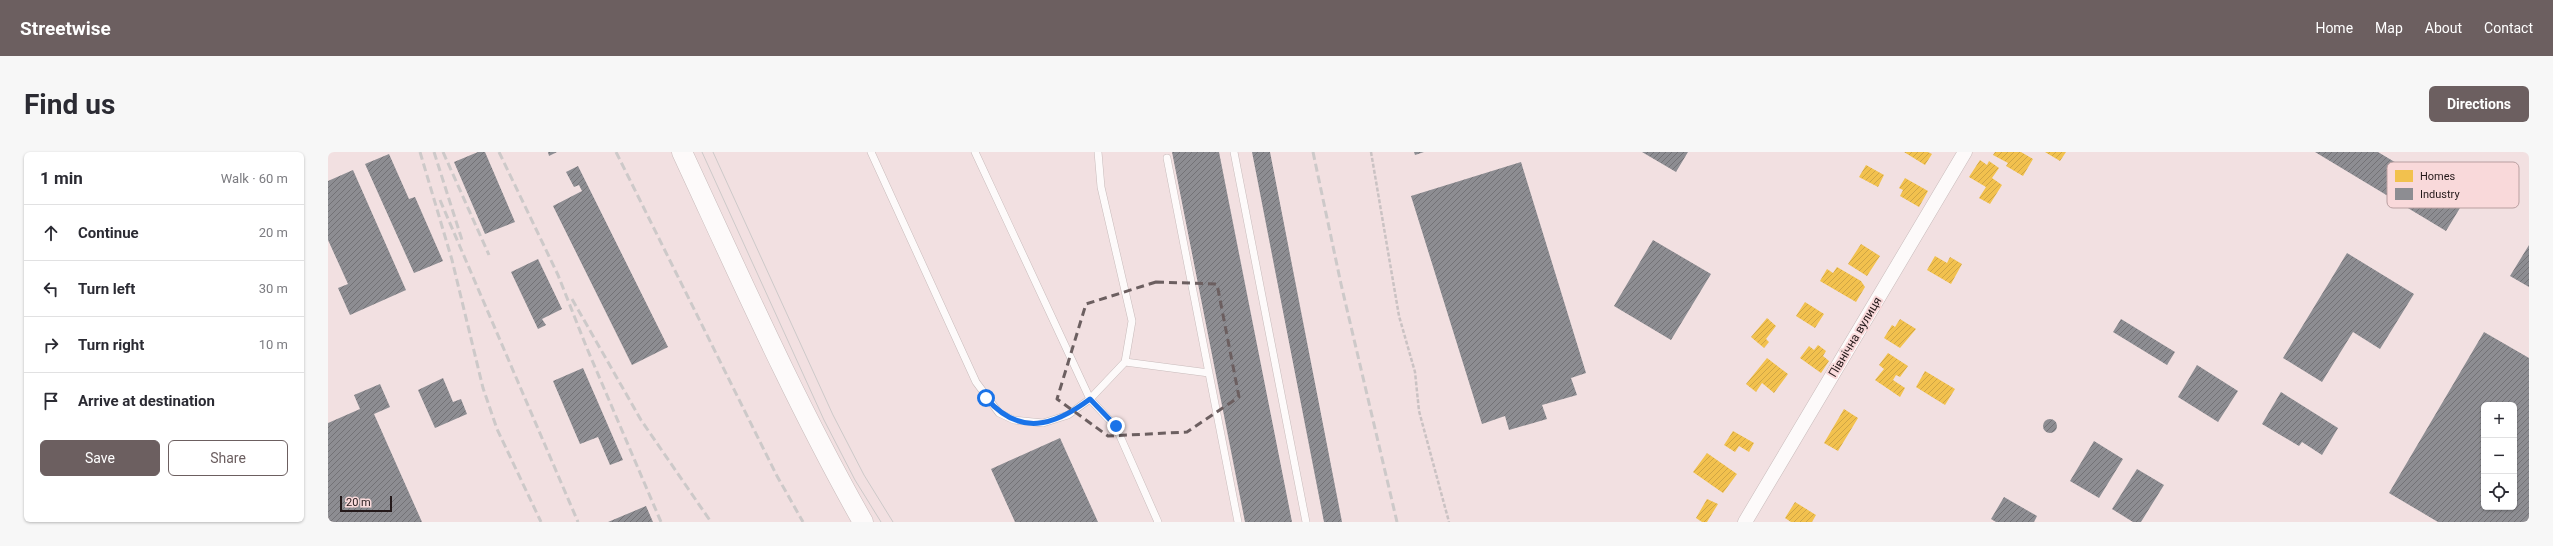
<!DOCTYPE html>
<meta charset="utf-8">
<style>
:root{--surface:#fff;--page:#f7f7f7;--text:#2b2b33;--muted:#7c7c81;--line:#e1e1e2;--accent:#6c5f60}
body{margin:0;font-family:Roboto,sans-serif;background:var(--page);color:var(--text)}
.controls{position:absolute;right:12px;bottom:12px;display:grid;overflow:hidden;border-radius:6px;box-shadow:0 1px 3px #0004}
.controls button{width:36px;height:36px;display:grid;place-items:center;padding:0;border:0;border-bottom:1px solid var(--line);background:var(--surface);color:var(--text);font:20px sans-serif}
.scale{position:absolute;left:12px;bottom:10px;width:52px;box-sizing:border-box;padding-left:4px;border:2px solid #24191a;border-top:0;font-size:11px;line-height:14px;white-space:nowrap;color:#24191a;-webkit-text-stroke:3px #f9d9da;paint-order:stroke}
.stop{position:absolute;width:12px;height:12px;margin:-9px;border:3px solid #1a73e8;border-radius:50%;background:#fff}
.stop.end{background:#1a73e8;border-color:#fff;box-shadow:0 1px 4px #0008}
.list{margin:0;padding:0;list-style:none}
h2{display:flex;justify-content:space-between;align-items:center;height:52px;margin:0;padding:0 16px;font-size:17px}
h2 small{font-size:13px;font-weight:400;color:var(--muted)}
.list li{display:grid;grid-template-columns:26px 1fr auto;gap:12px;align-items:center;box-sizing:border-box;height:56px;padding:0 16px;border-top:1px solid var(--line)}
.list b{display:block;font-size:15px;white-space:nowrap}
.list em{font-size:13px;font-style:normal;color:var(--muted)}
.actions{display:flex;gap:8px;padding:12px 16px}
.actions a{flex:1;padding:9px 0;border:1px solid var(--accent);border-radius:6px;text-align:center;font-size:14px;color:var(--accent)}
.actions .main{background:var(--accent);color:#fff}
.icon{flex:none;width:22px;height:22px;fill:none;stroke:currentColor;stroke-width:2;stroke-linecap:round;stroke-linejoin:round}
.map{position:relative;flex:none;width:2201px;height:370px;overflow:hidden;border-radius:6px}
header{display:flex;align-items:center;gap:24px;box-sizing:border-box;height:56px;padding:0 20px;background:var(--accent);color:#fff}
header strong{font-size:19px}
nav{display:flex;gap:22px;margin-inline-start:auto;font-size:14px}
.intro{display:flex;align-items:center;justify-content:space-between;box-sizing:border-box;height:96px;padding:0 24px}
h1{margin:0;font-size:28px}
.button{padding:10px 18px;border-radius:6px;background:var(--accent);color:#fff;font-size:14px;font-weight:700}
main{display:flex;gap:24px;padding:0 24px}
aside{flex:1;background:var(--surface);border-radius:6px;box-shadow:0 1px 3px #0004}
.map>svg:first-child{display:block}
</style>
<header>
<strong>Streetwise</strong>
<nav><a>Home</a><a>Map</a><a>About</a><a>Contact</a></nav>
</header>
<div class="intro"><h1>Find us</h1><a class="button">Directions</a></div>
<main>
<aside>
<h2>1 min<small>Walk · 60 m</small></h2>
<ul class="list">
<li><svg class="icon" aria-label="ahead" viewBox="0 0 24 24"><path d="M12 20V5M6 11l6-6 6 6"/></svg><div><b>Continue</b></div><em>20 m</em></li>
<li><svg class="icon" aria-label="left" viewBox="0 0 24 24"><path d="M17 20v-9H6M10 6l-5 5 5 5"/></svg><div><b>Turn left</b></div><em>30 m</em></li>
<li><svg class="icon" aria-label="right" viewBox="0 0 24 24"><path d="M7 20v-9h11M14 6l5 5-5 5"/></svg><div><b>Turn right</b></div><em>10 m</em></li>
<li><svg class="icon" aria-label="arrive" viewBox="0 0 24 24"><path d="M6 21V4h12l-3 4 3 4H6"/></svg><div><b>Arrive at destination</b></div></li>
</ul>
<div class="actions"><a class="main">Save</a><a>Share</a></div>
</aside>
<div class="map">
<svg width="2201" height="370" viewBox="0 0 2201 370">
<defs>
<pattern id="homes-hatch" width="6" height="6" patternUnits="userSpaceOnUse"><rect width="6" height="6" fill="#f2c14e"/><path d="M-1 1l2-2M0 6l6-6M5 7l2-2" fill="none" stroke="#cfa544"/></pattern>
<pattern id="industry-hatch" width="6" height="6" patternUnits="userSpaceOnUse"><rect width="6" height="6" fill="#8d8d92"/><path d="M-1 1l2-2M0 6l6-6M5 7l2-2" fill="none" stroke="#737276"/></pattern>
</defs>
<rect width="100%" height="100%" fill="#f2e0e1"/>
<!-- homes -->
<path fill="url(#homes-hatch)" d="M1576,0H1600L1604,2L1597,13Z
M1667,0H1693L1705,7L1695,24L1678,14L1680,11L1665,3Z
M1717,0H1738L1732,9Z
M1652,8L1659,13L1661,9L1671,16L1664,26L1674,33L1662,52L1651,46L1658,35L1641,25Z
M1538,13L1556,23L1550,35L1531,25Z
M1577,26L1600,39L1591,55L1572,44L1575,38L1571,36Z
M1533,92L1552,104L1539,124L1520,112Z
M1607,104L1619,111L1622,105L1634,112L1623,132L1599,118Z
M1509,115L1533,129L1537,135L1528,150L1492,129L1499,117L1505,121Z
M1477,150L1496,162L1487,176L1468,164Z
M1439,166L1448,174L1438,187L1441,190L1436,196L1423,185Z
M1572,167L1588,177L1572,196L1556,186L1564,173L1567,175Z
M1490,193L1498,199L1495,204L1501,209L1493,221L1472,206L1481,194L1486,198Z
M1560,201L1580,214L1572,225L1568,223L1565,228L1577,236L1572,245L1547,228L1556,217L1551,213Z
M1439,206L1460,222L1446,241L1434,231L1428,240L1418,232Z
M1597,219L1627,237L1617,253L1588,235Z
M1516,257L1530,266L1510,299L1496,291Z
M1405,279L1426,291L1421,300L1411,294L1407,300L1396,293Z
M1379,301L1409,322L1395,341L1365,320Z
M1379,347L1390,352L1379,370H1374L1368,366Z
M1467,350L1488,363L1484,370H1463L1457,366Z"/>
<!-- industry -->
<path fill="url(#industry-hatch)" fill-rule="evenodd" d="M150,0H157L187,70L157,82L126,10Z
M220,0H229L221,4Z
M844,0H891L964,370H917Z
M924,0H942L1014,370H996Z
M1086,0H1096L1087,3Z
M1314,0H1360L1348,20Z
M1987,0H2050L2135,51L2118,79Z
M61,2L81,47L87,45L115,109L86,121L37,12Z
M1193,10L1258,221L1243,226L1249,243L1214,253L1219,267L1181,278L1177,264L1154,272L1083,44Z
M250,14L340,195L304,213L225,54L254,39L251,33L246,35L238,20Z
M25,18L78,138L22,163L10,136L20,132L0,88V29Z
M1325,88L1383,122L1343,188L1286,154Z
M2201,93V135L2182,124Z
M2019,101L2086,142L2052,197L2025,180L1994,230L1955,206Z
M210,107L234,157L214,167L218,173L210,177L183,120Z
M1793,167L1847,200L1839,213L1785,180Z
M2156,180L2201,206V370H2110L2061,341ZM2156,253H2186V355H2156Z
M1869,213L1910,239L1890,270L1850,245Z
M255,216L295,308L282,313L270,285L252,292L225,229Z
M115,226L125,250L133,247L139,262L107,276L90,238Z
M52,232L62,255L46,262L94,370H0V271L32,257L26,243Z
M1953,240L2010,276L1994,303L1974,290L1971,294L1934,272Z
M1715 274a7 7 0 1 1 14 0a7 7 0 1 1-14 0Z
M732,286L770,370H687L663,317Z
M1766,289L1795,307L1771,346L1742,329Z
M1809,317L1836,333L1813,370H1805L1784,357Z
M1676,345L1709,364L1706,370H1668L1663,367Z
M318,354L325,370H280Z"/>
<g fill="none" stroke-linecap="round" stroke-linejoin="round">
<!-- service casing -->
<g stroke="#c8bbbb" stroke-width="8">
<path id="service" d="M543,0L648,230L671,261L686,268L715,271L740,263L762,247L797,210L804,169L773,35L770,0
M647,0L762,247L788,275L830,370
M906,0L978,370
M839,6L881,221
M797,210L881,221L910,370"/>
</g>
<!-- minor casing -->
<g stroke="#c8bbbb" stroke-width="15">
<path id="minor" d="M1417,370L1637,0"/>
</g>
<!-- secondary casing -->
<g stroke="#c8bbbb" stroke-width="21">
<path id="secondary" d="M354,0C412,125 467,250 535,370"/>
</g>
<!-- path -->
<path stroke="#cac2c3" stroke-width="2.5" stroke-dasharray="4 2" stroke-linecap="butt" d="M1043,0L1071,164L1087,220L1091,259L1121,370"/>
<!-- service -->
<use href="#service" stroke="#fdfafa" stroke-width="7"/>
<!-- minor -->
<use href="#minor" stroke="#fdfafa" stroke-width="14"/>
<!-- secondary -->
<use href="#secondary" stroke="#fdfafa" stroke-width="20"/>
<!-- tram -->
<path stroke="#cdc9c9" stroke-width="1" d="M374,0L496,268L527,328L553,370
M385,0L505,263L536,323L565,370"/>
<!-- rail -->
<path stroke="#cdc9c9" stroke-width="3" stroke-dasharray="8 4" stroke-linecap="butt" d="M92,0L124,108L155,236L169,277L213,370
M106,0L134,88
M115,0L161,103
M171,0L230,123L258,194L333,370
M288,0L449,324L475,370
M985,0L1013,132L1069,370
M112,48L250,370
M244,147L313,268L383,370"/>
</g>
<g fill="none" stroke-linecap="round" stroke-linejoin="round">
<!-- route -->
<path stroke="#1a73e8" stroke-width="5" d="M658,246C692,285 726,274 762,247L788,274"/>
</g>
<!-- marked area -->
<path fill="none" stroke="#6c5f60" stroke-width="3" stroke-dasharray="8 5" stroke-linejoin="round" d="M828,130L889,132L911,245L859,280L780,284L729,247L758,152Z"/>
<g text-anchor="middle" stroke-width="4" stroke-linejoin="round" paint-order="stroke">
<!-- street labels -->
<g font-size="12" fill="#24191a" stroke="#f9d9da">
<text transform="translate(1527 185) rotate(-59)" y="4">Північна вулиця</text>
</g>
</g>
<!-- legend -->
<rect x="2059" y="10" width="132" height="46" rx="6" fill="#f9d9da" stroke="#b99fa0" stroke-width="1"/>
<rect x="2067" y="18" width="18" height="12" fill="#f2c14e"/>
<rect x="2067" y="36" width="18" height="12" fill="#8d8d92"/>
<g font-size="11" fill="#24191a">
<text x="2092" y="28">Homes</text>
<text x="2092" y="46">Industry</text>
</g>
</svg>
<div class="controls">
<button>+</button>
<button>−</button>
<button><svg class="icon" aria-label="locate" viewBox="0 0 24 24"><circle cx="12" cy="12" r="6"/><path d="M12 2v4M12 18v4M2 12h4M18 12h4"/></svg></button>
</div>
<div class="scale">20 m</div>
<div class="stop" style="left:658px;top:246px"></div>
<div class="stop end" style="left:788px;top:274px"></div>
</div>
</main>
